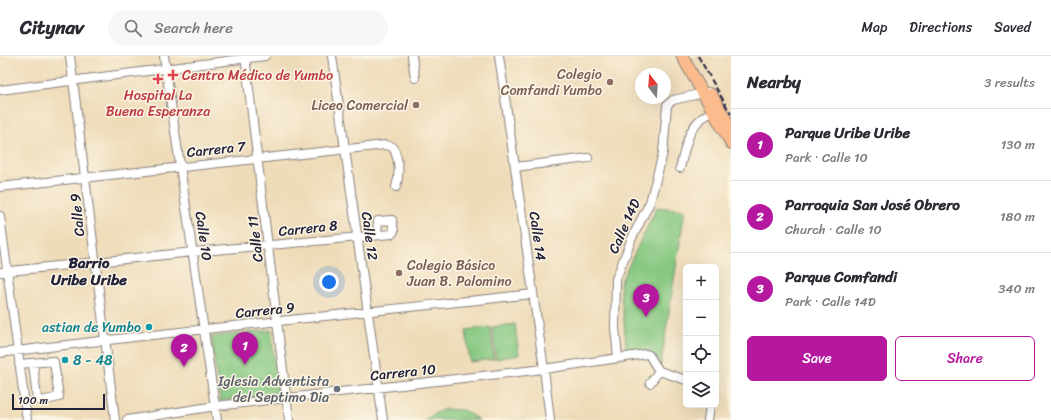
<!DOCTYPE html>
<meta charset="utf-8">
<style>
:root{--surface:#fff;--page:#f7f7f7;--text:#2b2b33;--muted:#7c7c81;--line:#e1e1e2;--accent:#b5179e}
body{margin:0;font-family:Sriracha,sans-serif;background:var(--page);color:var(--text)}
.controls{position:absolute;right:12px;bottom:12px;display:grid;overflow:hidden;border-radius:6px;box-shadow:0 4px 16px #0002}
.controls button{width:36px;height:36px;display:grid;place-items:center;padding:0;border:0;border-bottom:1px solid var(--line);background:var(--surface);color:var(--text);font:20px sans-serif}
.compass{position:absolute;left:635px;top:12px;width:36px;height:36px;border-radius:50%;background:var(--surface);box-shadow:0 4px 16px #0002;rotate:343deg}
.scale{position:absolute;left:12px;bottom:10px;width:93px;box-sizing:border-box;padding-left:4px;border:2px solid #22223b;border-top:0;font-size:11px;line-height:14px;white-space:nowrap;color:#22223b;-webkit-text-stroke:3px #fcf5e5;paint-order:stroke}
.you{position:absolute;left:329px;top:226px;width:14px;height:14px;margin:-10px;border:3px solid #fff;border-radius:50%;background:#1a73e8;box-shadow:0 0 0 6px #1a73e833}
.badge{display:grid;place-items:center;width:26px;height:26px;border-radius:50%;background:var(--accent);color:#fff;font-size:13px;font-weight:700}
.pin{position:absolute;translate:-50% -33px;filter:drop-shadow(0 1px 2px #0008)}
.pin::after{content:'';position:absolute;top:21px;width:14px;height:12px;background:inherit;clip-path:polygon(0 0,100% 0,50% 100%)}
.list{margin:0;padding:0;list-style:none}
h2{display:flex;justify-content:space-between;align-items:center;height:52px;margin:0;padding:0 16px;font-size:17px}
h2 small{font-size:13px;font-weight:400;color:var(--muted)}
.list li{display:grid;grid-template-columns:26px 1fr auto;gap:12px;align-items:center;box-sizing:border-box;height:72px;padding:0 16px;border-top:1px solid var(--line)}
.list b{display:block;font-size:15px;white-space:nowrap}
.list p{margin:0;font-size:13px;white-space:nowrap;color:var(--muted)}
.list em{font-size:13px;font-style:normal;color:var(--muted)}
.actions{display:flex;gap:8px;padding:12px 16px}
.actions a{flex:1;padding:9px 0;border:1px solid var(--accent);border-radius:6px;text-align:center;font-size:14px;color:var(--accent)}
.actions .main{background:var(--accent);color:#fff}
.icon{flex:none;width:22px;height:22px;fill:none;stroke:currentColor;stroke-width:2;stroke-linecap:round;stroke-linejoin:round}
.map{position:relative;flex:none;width:731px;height:364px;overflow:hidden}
header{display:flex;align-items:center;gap:24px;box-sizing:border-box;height:56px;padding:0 20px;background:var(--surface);border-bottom:1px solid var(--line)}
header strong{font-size:19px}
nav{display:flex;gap:22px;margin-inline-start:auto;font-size:14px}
.search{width:280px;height:36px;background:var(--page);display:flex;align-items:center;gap:10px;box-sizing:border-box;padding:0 14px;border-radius:22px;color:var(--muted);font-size:15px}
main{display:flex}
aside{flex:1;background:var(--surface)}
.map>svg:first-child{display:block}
</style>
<header>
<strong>Citynav</strong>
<div class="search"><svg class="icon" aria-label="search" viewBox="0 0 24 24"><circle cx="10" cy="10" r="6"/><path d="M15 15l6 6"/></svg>Search here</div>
<nav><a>Map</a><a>Directions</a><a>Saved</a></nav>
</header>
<main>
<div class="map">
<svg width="731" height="364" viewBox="0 0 731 364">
<rect width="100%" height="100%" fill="#fcf5e5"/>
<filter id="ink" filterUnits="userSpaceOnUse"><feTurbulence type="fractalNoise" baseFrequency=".025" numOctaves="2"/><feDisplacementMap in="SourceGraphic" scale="8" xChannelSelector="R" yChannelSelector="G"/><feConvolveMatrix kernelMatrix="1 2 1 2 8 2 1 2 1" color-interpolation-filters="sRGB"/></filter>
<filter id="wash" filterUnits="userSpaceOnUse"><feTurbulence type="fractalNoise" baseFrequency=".012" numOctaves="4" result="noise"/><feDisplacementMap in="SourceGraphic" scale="16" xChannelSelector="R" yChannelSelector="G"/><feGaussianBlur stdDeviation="0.9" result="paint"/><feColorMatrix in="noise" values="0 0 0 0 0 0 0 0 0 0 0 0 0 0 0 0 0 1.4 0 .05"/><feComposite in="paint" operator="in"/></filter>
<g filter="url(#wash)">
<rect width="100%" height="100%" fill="#eedcb9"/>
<!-- green -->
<path fill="#86c881" stroke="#54755e" d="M657,151L685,154L660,313L651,296L627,298L620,227Z
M515,268L519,299L496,303L492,271Z
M490,271L494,303L470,306L466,274Z
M271,274L278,338L220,345L211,281Z
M445,353L463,354L479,364H426L434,358Z"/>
</g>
<g filter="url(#ink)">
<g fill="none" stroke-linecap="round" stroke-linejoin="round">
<!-- minor casing -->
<g stroke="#887f7a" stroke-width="10">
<path id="minor" d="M70,0L115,364
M164,0L217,364
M245,0L289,364
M332,0L383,364
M412,0L415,22
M499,0L544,313L550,364
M0,34L265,0
M515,111L588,102
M680,112C687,86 688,64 717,54
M0,131L385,89L393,91C399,103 400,118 396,131
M0,160L27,364
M0,216L193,196L392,178L394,175L392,164L378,165L377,179
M0,297C177,275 356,257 533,238
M618,301L615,272L616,223L632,182L650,146L663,97L667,49L673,44L708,36
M19,308L53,305L54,306L59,341L42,345L37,343L33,307
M659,315L686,324
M650,327L659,315
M127,364L216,350L544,313L646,298L649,299L659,315
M708,364L710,349"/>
</g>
<!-- major casing -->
<g stroke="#887f7a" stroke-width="13">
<path id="major" d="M682,0L731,87
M711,38L731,72"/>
</g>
<!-- minor -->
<use href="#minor" stroke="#fff" stroke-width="8"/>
<!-- major -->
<use href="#major" stroke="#fbbb8c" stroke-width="11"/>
<!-- rail -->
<path stroke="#22223b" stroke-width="2" stroke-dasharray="6 3" stroke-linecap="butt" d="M698,0L731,58"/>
</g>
</g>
<!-- markers -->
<g fill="#e0444e" stroke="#fcf5e5" stroke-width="1.5">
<path d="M171 13h4v4h4v4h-4v4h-4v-4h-4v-4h4z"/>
<path d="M156 17h4v4h4v4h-4v4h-4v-4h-4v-4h4z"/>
</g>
<g fill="#8d6e63" stroke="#fcf5e5" stroke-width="1.5">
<circle cx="610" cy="26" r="4"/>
<circle cx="416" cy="49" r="4"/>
<circle cx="399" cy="217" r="4"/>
</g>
<g fill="#0f9aa8" stroke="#fcf5e5" stroke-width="1.5">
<circle cx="149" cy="271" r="4"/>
<circle cx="65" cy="304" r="4"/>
</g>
<circle fill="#6b7280" stroke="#fcf5e5" stroke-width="1.5" cx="337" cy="333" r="4"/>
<g text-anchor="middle" stroke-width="3" stroke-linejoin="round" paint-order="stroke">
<!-- education labels -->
<g font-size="14" fill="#785e54" stroke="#fcf5e5" text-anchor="end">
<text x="602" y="23">Colegio<tspan x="602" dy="16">Comfandi Yumbo</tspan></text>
<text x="408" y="54">Liceo Comercial</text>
<text x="407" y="214" text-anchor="start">Colegio Básico<tspan x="407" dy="16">Juan B. Palomino</tspan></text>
</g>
<!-- health labels -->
<g font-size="14" fill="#be3a42" stroke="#fcf5e5" text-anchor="start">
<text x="182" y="24">Centro Médico de Yumbo</text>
<text x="158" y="44" text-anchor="middle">Hospital La<tspan x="158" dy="16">Buena Esperanza</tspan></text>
</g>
<!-- street labels -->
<g font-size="14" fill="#22223b" stroke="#fcf5e5">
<text transform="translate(216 93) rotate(-6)" y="5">Carrera 7</text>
<text transform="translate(77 159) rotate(-96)" y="5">Calle 9</text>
<text transform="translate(624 170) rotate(-66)" y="5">Calle 14D</text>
<text transform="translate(308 172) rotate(-6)" y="5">Carrera 8</text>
<text transform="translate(204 180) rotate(82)" y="5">Calle 10</text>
<text transform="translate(370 180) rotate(82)" y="5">Calle 12</text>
<text transform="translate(538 180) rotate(82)" y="5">Calle 14</text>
<text transform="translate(255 183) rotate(-97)" y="5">Calle 11</text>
<text transform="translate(265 254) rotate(-6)" y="5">Carrera 9</text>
<text transform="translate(403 316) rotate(-6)" y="5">Carrera 10</text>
</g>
<!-- culture labels -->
<g font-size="14" fill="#0d838f" stroke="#fcf5e5" text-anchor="end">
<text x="141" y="276">astian de Yumbo</text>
<text x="73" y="309" text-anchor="start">8 - 48</text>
</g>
<!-- worship labels -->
<g font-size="14" fill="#5b616d" stroke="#fcf5e5" text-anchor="end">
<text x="329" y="330">Iglesia Adventista<tspan x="329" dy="16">del Septimo Dia</tspan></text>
</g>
<!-- neighbourhood labels -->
<g font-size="15" font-weight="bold" fill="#22223b" stroke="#fcf5e5">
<text x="89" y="212">Barrio<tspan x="89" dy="17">Uribe Uribe</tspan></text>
</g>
</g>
</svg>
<div class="controls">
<button>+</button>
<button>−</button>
<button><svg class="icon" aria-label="locate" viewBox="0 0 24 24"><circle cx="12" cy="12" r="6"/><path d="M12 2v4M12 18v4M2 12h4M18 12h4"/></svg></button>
<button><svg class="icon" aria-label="layers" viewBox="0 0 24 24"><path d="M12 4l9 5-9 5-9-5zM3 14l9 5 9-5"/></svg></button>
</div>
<svg class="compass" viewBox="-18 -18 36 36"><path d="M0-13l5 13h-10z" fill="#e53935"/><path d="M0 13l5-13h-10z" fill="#7c7c81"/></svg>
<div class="scale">100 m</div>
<div class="you"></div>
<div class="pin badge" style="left:245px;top:309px">1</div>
<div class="pin badge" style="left:184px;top:311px">2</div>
<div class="pin badge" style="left:646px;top:261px">3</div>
</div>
<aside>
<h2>Nearby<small>3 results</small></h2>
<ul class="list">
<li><span class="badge">1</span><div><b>Parque Uribe Uribe</b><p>Park · Calle 10</p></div><em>130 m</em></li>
<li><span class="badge">2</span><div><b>Parroquia San José Obrero</b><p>Church · Calle 10</p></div><em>180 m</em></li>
<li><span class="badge">3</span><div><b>Parque Comfandi</b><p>Park · Calle 14D</p></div><em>340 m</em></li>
</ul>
<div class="actions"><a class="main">Save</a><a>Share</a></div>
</aside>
</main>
